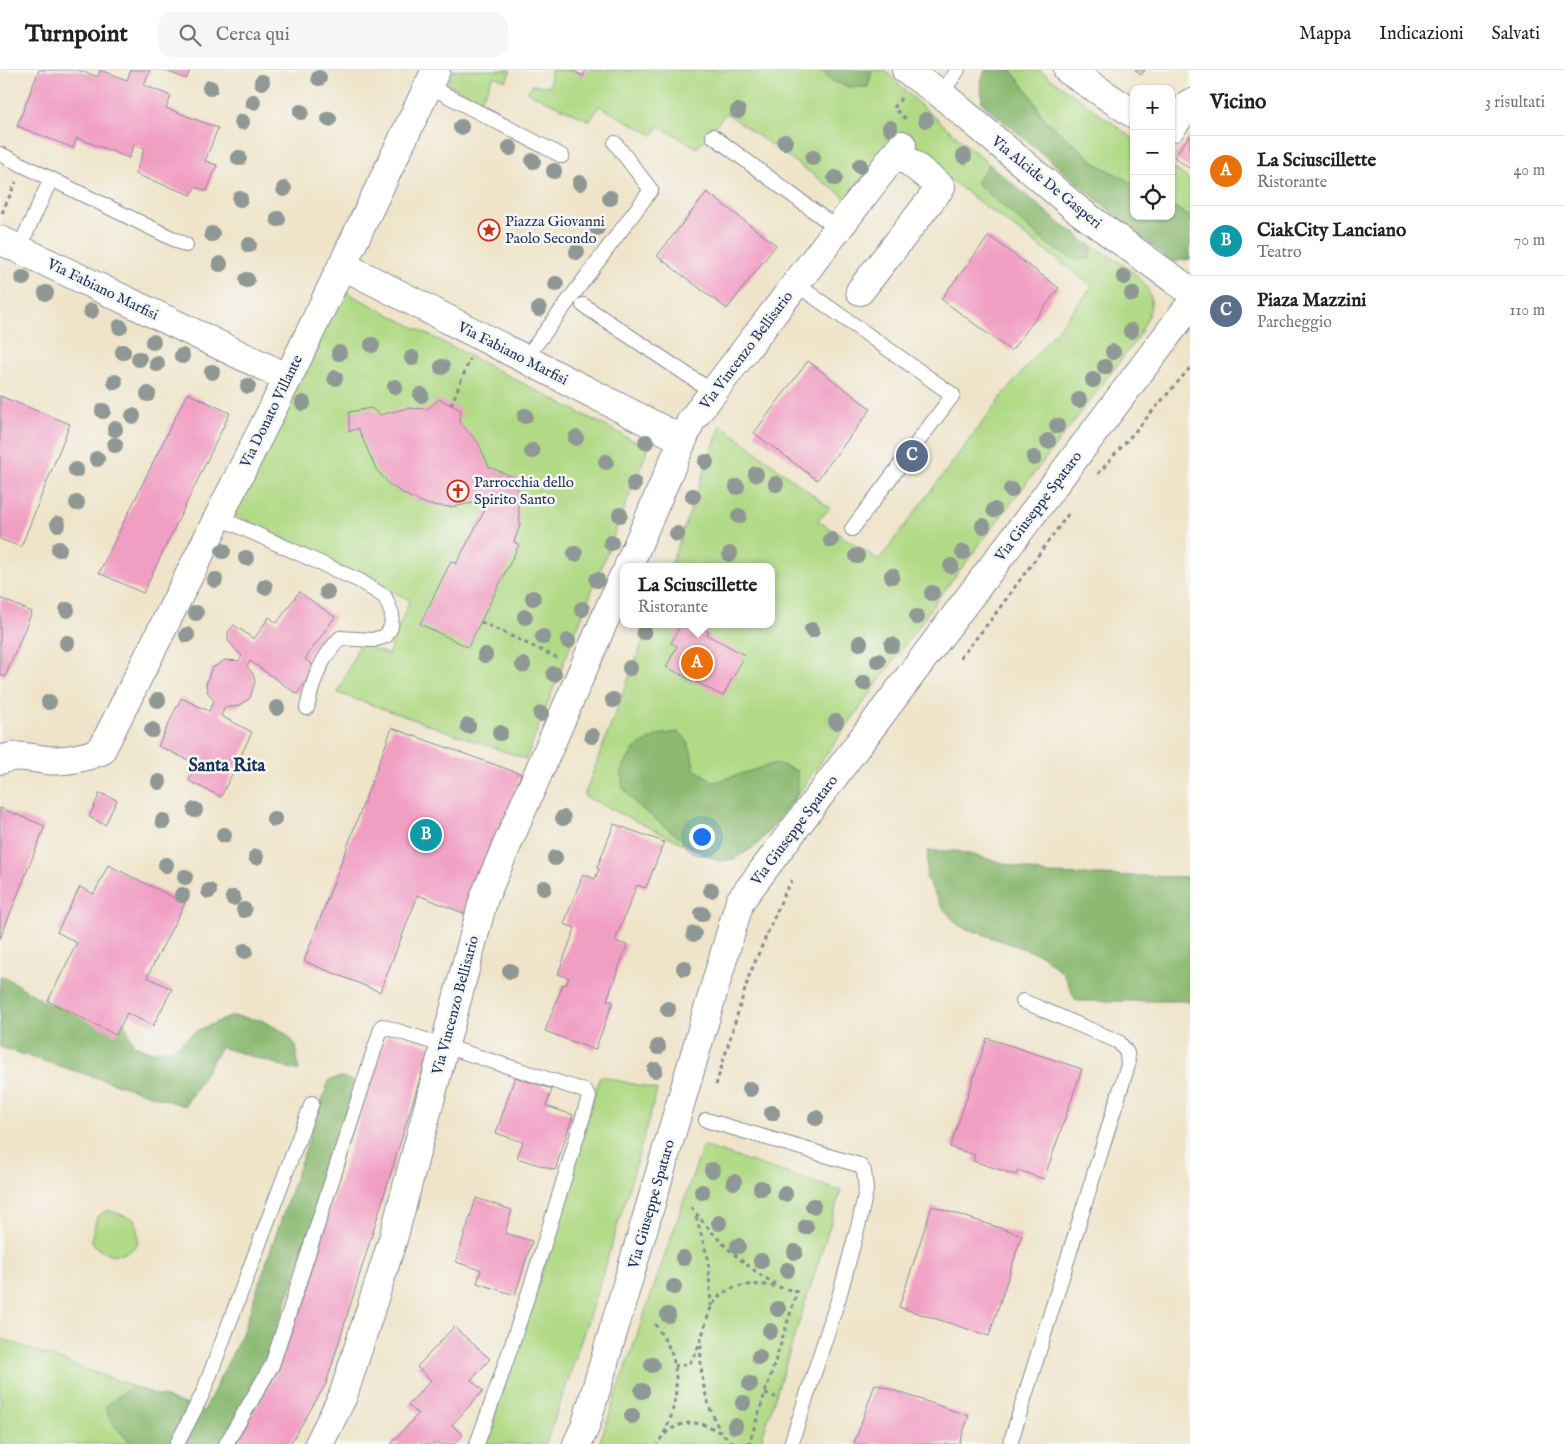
<!DOCTYPE html>
<html lang="it">
<meta charset="utf-8">
<style>
:root{--surface:#fff;--page:#f6f6f6;--text:#222;--muted:#767676;--line:#e0e0e0;--accent:#c8321e}
body{margin:0;font-family:"IM FELL English",serif;background:var(--page);color:var(--text)}
.controls{position:absolute;right:15px;top:15px;display:grid;overflow:hidden;border-radius:10px;box-shadow:0 1px 4px #0004}
.controls button{width:45px;height:45px;display:grid;place-items:center;padding:0;border:0;border-bottom:1px solid var(--line);background:var(--surface);color:var(--text);font:25px sans-serif}
.you{position:absolute;left:701px;top:766px;width:18px;height:18px;margin:-12px;border:4px solid #fff;border-radius:50%;background:#1a73e8;box-shadow:0 0 0 8px #1a73e833}
.badge{display:grid;place-items:center;width:32px;height:32px;border-radius:50%;background:var(--accent);color:#fff;font-size:16px;font-weight:700}
.pin{position:absolute;translate:-50% -50%;border:2px solid #fff;box-shadow:0 1px 5px #0006}
.popup{position:absolute;left:620px;top:493px;width:155px;height:65px;box-sizing:border-box;display:grid;place-content:center;border-radius:10px;background:var(--surface);filter:drop-shadow(0 1px 4px #0005);font-size:16px;white-space:nowrap;color:var(--muted)}
.popup b{font-size:19px;color:var(--text)}
.popup::after{content:'';position:absolute;left:50%;top:100%;margin-left:-10px;border:10px solid transparent;border-top-color:var(--surface)}
.list{margin:0;padding:0;list-style:none}
h2{display:flex;justify-content:space-between;align-items:center;height:65px;margin:0;padding:0 20px;font-size:21px}
h2 small{font-size:16px;font-weight:400;color:var(--muted)}
.list li{display:grid;grid-template-columns:32px 1fr auto;gap:15px;align-items:center;box-sizing:border-box;height:70px;padding:0 20px;border-top:1px solid var(--line)}
.list b{display:block;font-size:19px;white-space:nowrap}
.list p{margin:0;font-size:16px;white-space:nowrap;color:var(--muted)}
.list em{font-size:16px;font-style:normal;color:var(--muted)}
.icon{flex:none;width:28px;height:28px;fill:none;stroke:currentColor;stroke-width:2;stroke-linecap:round;stroke-linejoin:round}
.map{position:relative;flex:none;width:1190px;height:1374px;overflow:hidden}
header{display:flex;align-items:center;gap:30px;box-sizing:border-box;height:70px;padding:0 25px;background:var(--surface);border-bottom:1px solid var(--line)}
header strong{font-size:24px}
nav{display:flex;gap:28px;margin-inline-start:auto;font-size:18px}
.search{width:350px;height:45px;background:var(--page);display:flex;align-items:center;gap:12px;box-sizing:border-box;padding:0 18px;border-radius:15px;color:var(--muted);font-size:19px}
main{display:flex}
aside{flex:1;background:var(--surface)}
.map>svg:first-child{display:block}
</style>
<header>
<strong>Turnpoint</strong>
<div class="search"><svg class="icon" aria-label="search" viewBox="0 0 24 24"><circle cx="10" cy="10" r="6"/><path d="M15 15l6 6"/></svg>Cerca qui</div>
<nav><a>Mappa</a><a>Indicazioni</a><a>Salvati</a></nav>
</header>
<main>
<div class="map">
<svg width="1190" height="1374" viewBox="0 0 1190 1374">
<rect width="100%" height="100%" fill="#f6f6f2"/>
<filter id="ink" filterUnits="userSpaceOnUse"><feTurbulence type="fractalNoise" baseFrequency=".02" numOctaves="2"/><feDisplacementMap in="SourceGraphic" scale="10" xChannelSelector="R" yChannelSelector="G"/><feConvolveMatrix kernelMatrix="1 2 1 2 8 2 1 2 1" color-interpolation-filters="sRGB"/></filter>
<filter id="wash" filterUnits="userSpaceOnUse"><feTurbulence type="fractalNoise" baseFrequency=".0096" numOctaves="4" result="noise"/><feDisplacementMap in="SourceGraphic" scale="20" xChannelSelector="R" yChannelSelector="G"/><feGaussianBlur stdDeviation="1.12" result="paint"/><feColorMatrix in="noise" values="0 0 0 0 0 0 0 0 0 0 0 0 0 0 0 0 0 1.4 0 .05"/><feComposite in="paint" operator="in"/></filter>
<g filter="url(#wash)">
<rect width="100%" height="100%" fill="#efe4c9"/>
<!-- green -->
<path fill="#b0da85" stroke="#668472" d="M454,0H511L506,11L494,6L481,30L447,14Z
M551,0H572L583,6L586,0H821L832,11L867,17L872,0H885L918,33L989,94L977,113L1049,175L1092,179L1088,173C1109,187 1145,202 1151,229C1153,241 1142,258 1137,269L940,526L783,745C764,768 750,787 719,791L584,726L649,554H771V497H670L721,355L830,438L818,451L879,490L1003,325L1093,216L974,128L899,70L853,133L726,43L697,78L659,56L653,65L599,36L590,51L527,22L532,15L550,16Z
M1011,0H1039L1134,69V114L1097,94L1044,49L1031,26Z
M1171,96L1190,110V147L1171,135Z
M340,219L648,378L526,689L338,623L360,573L388,585L410,530L233,444Z
M600,1006L657,1020C624,1139 587,1257 546,1374H484L530,1243Z
M703,1076L841,1121L760,1374H599Z
M107,1140L134,1149L137,1156L138,1172C128,1190 100,1188 91,1170L97,1147Z
M0,1268L190,1337L170,1374H0Z"/>
<!-- forest -->
<path fill="#8cba72" stroke="#547468" d="M821,0H872L868,17H849L832,11Z
M985,0H1011L1031,26L1044,49L1097,94L1134,114V146H1171V135L1190,147V189L1171,192L982,33L981,12Z
M989,94L1063,156L1077,164L1092,179L1090,189L1075,190L1049,175L976,113Z
M678,662C690,668 692,686 694,699L715,712L776,693L797,701V724L757,775L734,789L719,791L697,781L637,735L623,718L621,700L635,678L658,665Z
M928,781H957L1046,804L1190,807V931H1076L1063,903L1042,885L959,856L941,836L926,807Z
M0,906L10,910L48,934L122,948L134,975L152,982L174,978L198,960L232,946L261,950L284,962L296,975L299,1001L221,977L185,1036L0,977Z
M342,1007L353,1011L358,1016L329,1112L259,1307L220,1374H131L110,1350L105,1337L132,1316L204,1341L242,1264L329,1010Z"/>
<g id="blocks">
<!-- building -->
<path fill="#f19ec3" d="M39,0H78L98,7L100,0L127,10L131,0H150L144,15L171,26L166,38L218,58L205,91L217,95L207,121L195,117L191,125L135,104L145,78L134,75L129,88L77,68L73,78L17,56Z
M164,0H190L186,9Z
M572,0H586L583,6Z
M1135,0H1145L1141,5Z
M1190,65V99L1174,87Z
M707,122L776,175L727,239L657,186Z
M989,166L1059,218L1011,281L941,229Z
M808,291L871,339L817,410L754,363Z
M187,323L230,343L143,523L99,503Z
M0,326L70,354L21,477L0,469Z
M439,329L461,340L459,352L478,372L489,397L516,408L520,455L514,472L519,475L468,577L420,554L451,491L456,494L485,440L483,427L473,433L451,437L429,435L409,427L390,415L376,399L358,358L349,362V342L371,338L380,345L407,338L428,339Z
M299,522L335,547L305,589L316,597L297,624L250,591L247,596L253,604L255,612L250,628L236,637H225L221,646L252,662L221,727L189,711L197,694L158,676L181,628L209,641L214,631L208,623L206,615L211,599L225,590L239,591L242,586L228,571V562L234,555L254,569L269,547L277,553Z
M0,528L32,542L5,607L0,604Z
M681,554H694L709,562L707,565L745,585L723,626L666,597L677,576L671,573Z
M392,658L521,704L471,846L418,825L380,922L304,891Z
M100,723L117,730L105,755L89,747Z
M0,738L45,756L0,869Z
M614,754L664,772L646,818L637,815L615,871L627,875L607,930L613,932L595,980L545,961L563,914L566,915L569,908L558,904L575,858L564,854L583,804L595,809L599,799L597,798Z
M108,795L185,833L147,907L172,919L153,956L127,943L116,965L48,931L77,873L57,862L80,817L94,824Z
M387,964L430,976L326,1314L290,1374H235L279,1299Z
M987,968L1082,999L1044,1109L1018,1100L1016,1105L973,1091L975,1085L950,1077Z
M515,1007L552,1019L546,1036L573,1045L555,1100L517,1088L523,1072L496,1063Z
M476,1128L512,1140L505,1163L532,1171L515,1225L477,1213L481,1200L456,1192Z
M932,1136L1022,1165L989,1266L899,1237Z
M454,1257L490,1289L471,1310L483,1321L452,1355L463,1365L455,1374H391L418,1344L408,1335L431,1310L417,1297Z
M875,1314L969,1346L959,1374H854Z"/>
</g>
</g>
<g filter="url(#ink)">
<use href="#blocks" fill-opacity="0" stroke="#858a94" stroke-width="1"/>
<g fill="none" stroke-linecap="round" stroke-linejoin="round">
<!-- lane casing -->
<g stroke="#858a94" stroke-width="16">
<path id="lane" d="M429,16L562,86
M941,24L958,0
M713,66L838,159
M0,84L186,175
M19,178L51,109
M796,214L953,325L852,459
M583,235L713,322
M525,289L651,120L615,73
M218,447L360,511L385,527L392,544L391,557L386,566L373,570L340,568C320,590 313,610 307,638
M706,1050L859,1095L864,1101L866,1120L860,1149L839,1227L791,1374
M177,1374L203,1323L312,1033
M226,1374L272,1295L382,956L585,1021L589,1027C554,1143 519,1260 477,1374
M1010,1374L1128,995L1127,983L1119,972L1023,931"/>
</g>
<!-- street casing -->
<g stroke="#858a94" stroke-width="30">
<path id="street" d="M906,0L941,24L1078,140L1190,221
M1068,0L1134,44
M1171,58L1190,33
M0,170L288,308
M342,195L683,370
M860,221L941,117L897,82
M628,497L691,351L902,75
M0,690C17,683 29,688 47,690C66,692 83,688 101,681L288,308L436,0
M319,1374L343,1326L393,1169L484,828L623,507
M577,1374L585,1357L740,831L1190,235"/>
</g>
<!-- path -->
<path stroke="#858a94" stroke-width="3" stroke-dasharray="4 4" stroke-linecap="butt" d="M901,28L894,38L906,49
M2,143L16,112
M451,335L470,289
M1098,404L1190,298
M481,552L560,589
M960,588L990,551L1069,443
M716,1015L749,906L785,822L792,810
M691,1137C715,1168 741,1194 775,1214
M696,1147L708,1188L711,1236
M655,1254C661,1264 668,1273 672,1285C681,1313 675,1351 657,1374
M701,1275C699,1306 706,1333 720,1361
M674,1296L689,1294C701,1277 703,1259 710,1240C724,1206 770,1213 797,1222L749,1374
M765,1324L776,1327
M665,1364C689,1343 714,1355 734,1374"/>
<!-- lane -->
<use href="#lane" stroke="#fff" stroke-width="14"/>
<!-- street -->
<use href="#street" stroke="#fff" stroke-width="28"/>
</g>
<!-- trees -->
<g fill="#8f9894">
<circle cx="319" cy="8" r="8"/>
<circle cx="262" cy="12" r="8"/>
<circle cx="210" cy="18" r="8"/>
<circle cx="253" cy="32" r="8"/>
<circle cx="738" cy="41" r="8"/>
<circle cx="301" cy="42" r="8"/>
<circle cx="329" cy="49" r="8"/>
<circle cx="926" cy="50" r="8"/>
<circle cx="242" cy="52" r="8"/>
<circle cx="461" cy="57" r="8"/>
<circle cx="890" cy="58" r="8"/>
<circle cx="785" cy="72" r="8"/>
<circle cx="510" cy="78" r="8"/>
<circle cx="964" cy="86" r="8"/>
<circle cx="239" cy="88" r="8"/>
<circle cx="813" cy="88" r="8"/>
<circle cx="533" cy="91" r="8"/>
<circle cx="860" cy="96" r="8"/>
<circle cx="554" cy="101" r="8"/>
<circle cx="835" cy="108" r="8"/>
<circle cx="580" cy="113" r="8"/>
<circle cx="284" cy="119" r="8"/>
<circle cx="610" cy="128" r="8"/>
<circle cx="240" cy="129" r="8"/>
<circle cx="278" cy="149" r="8"/>
<circle cx="597" cy="158" r="8"/>
<circle cx="212" cy="164" r="8"/>
<circle cx="249" cy="175" r="8"/>
<circle cx="577" cy="182" r="8"/>
<circle cx="220" cy="194" r="8"/>
<circle cx="1124" cy="207" r="8"/>
<circle cx="23" cy="208" r="8"/>
<circle cx="247" cy="210" r="8"/>
<circle cx="556" cy="214" r="8"/>
<circle cx="46" cy="223" r="8"/>
<circle cx="1132" cy="224" r="8"/>
<circle cx="539" cy="239" r="8"/>
<circle cx="91" cy="241" r="8"/>
<circle cx="120" cy="257" r="8"/>
<circle cx="1131" cy="261" r="8"/>
<circle cx="153" cy="272" r="8"/>
<circle cx="372" cy="275" r="8"/>
<circle cx="123" cy="282" r="8"/>
<circle cx="1113" cy="282" r="8"/>
<circle cx="339" cy="283" r="8"/>
<circle cx="182" cy="286" r="8"/>
<circle cx="412" cy="288" r="8"/>
<circle cx="139" cy="289" r="8"/>
<circle cx="157" cy="294" r="8"/>
<circle cx="442" cy="297" r="8"/>
<circle cx="1105" cy="297" r="8"/>
<circle cx="212" cy="302" r="8"/>
<circle cx="335" cy="308" r="8"/>
<circle cx="1093" cy="310" r="8"/>
<circle cx="115" cy="312" r="8"/>
<circle cx="248" cy="316" r="8"/>
<circle cx="395" cy="317" r="8"/>
<circle cx="148" cy="324" r="8"/>
<circle cx="421" cy="325" r="8"/>
<circle cx="1079" cy="330" r="8"/>
<circle cx="303" cy="333" r="8"/>
<circle cx="103" cy="341" r="8"/>
<circle cx="133" cy="346" r="8"/>
<circle cx="525" cy="346" r="8"/>
<circle cx="1057" cy="356" r="8"/>
<circle cx="115" cy="359" r="8"/>
<circle cx="576" cy="368" r="8"/>
<circle cx="1048" cy="371" r="8"/>
<circle cx="646" cy="372" r="8"/>
<circle cx="115" cy="375" r="8"/>
<circle cx="532" cy="381" r="8"/>
<circle cx="1034" cy="388" r="8"/>
<circle cx="97" cy="389" r="8"/>
<circle cx="606" cy="392" r="8"/>
<circle cx="706" cy="392" r="8"/>
<circle cx="76" cy="400" r="8"/>
<circle cx="756" cy="404" r="8"/>
<circle cx="634" cy="414" r="8"/>
<circle cx="776" cy="414" r="8"/>
<circle cx="737" cy="417" r="8"/>
<circle cx="1011" cy="420" r="8"/>
<circle cx="693" cy="426" r="8"/>
<circle cx="77" cy="433" r="8"/>
<circle cx="994" cy="440" r="8"/>
<circle cx="620" cy="445" r="8"/>
<circle cx="739" cy="446" r="8"/>
<circle cx="58" cy="454" r="8"/>
<circle cx="983" cy="456" r="8"/>
<circle cx="677" cy="464" r="8"/>
<circle cx="831" cy="470" r="8"/>
<circle cx="611" cy="473" r="8"/>
<circle cx="59" cy="479" r="8"/>
<circle cx="223" cy="481" r="8"/>
<circle cx="963" cy="482" r="8"/>
<circle cx="575" cy="484" r="8"/>
<circle cx="730" cy="484" r="8"/>
<circle cx="857" cy="486" r="8"/>
<circle cx="246" cy="488" r="8"/>
<circle cx="951" cy="496" r="8"/>
<circle cx="892" cy="506" r="8"/>
<circle cx="215" cy="510" r="8"/>
<circle cx="597" cy="510" r="8"/>
<circle cx="265" cy="517" r="8"/>
<circle cx="327" cy="522" r="8"/>
<circle cx="932" cy="523" r="8"/>
<circle cx="533" cy="528" r="8"/>
<circle cx="582" cy="539" r="8"/>
<circle cx="67" cy="540" r="8"/>
<circle cx="196" cy="543" r="8"/>
<circle cx="525" cy="547" r="8"/>
<circle cx="917" cy="547" r="8"/>
<circle cx="812" cy="560" r="8"/>
<circle cx="644" cy="562" r="8"/>
<circle cx="187" cy="565" r="8"/>
<circle cx="543" cy="567" r="8"/>
<circle cx="568" cy="571" r="8"/>
<circle cx="67" cy="573" r="8"/>
<circle cx="860" cy="573" r="8"/>
<circle cx="892" cy="575" r="8"/>
<circle cx="485" cy="585" r="8"/>
<circle cx="878" cy="591" r="8"/>
<circle cx="523" cy="595" r="8"/>
<circle cx="630" cy="598" r="8"/>
<circle cx="554" cy="604" r="8"/>
<circle cx="864" cy="613" r="8"/>
<circle cx="158" cy="630" r="8"/>
<circle cx="613" cy="630" r="8"/>
<circle cx="49" cy="632" r="8"/>
<circle cx="277" cy="638" r="8"/>
<circle cx="541" cy="644" r="8"/>
<circle cx="836" cy="652" r="8"/>
<circle cx="468" cy="656" r="8"/>
<circle cx="152" cy="660" r="8"/>
<circle cx="500" cy="663" r="8"/>
<circle cx="592" cy="666" r="8"/>
<circle cx="159" cy="712" r="8"/>
<circle cx="195" cy="740" r="8"/>
<circle cx="563" cy="748" r="8"/>
<circle cx="274" cy="749" r="8"/>
<circle cx="163" cy="751" r="8"/>
<circle cx="224" cy="765" r="8"/>
<circle cx="256" cy="787" r="8"/>
<circle cx="555" cy="788" r="8"/>
<circle cx="166" cy="795" r="8"/>
<circle cx="185" cy="807" r="8"/>
<circle cx="544" cy="818" r="8"/>
<circle cx="711" cy="820" r="8"/>
<circle cx="209" cy="821" r="8"/>
<circle cx="182" cy="825" r="8"/>
<circle cx="233" cy="828" r="8"/>
<circle cx="244" cy="840" r="8"/>
<circle cx="702" cy="844" r="8"/>
<circle cx="694" cy="864" r="8"/>
<circle cx="245" cy="881" r="8"/>
<circle cx="684" cy="898" r="8"/>
<circle cx="510" cy="901" r="8"/>
<circle cx="668" cy="939" r="8"/>
<circle cx="658" cy="977" r="8"/>
<circle cx="655" cy="1000" r="8"/>
<circle cx="750" cy="1019" r="8"/>
<circle cx="772" cy="1043" r="8"/>
<circle cx="816" cy="1048" r="8"/>
<circle cx="712" cy="1100" r="8"/>
<circle cx="734" cy="1112" r="8"/>
<circle cx="761" cy="1118" r="8"/>
<circle cx="702" cy="1122" r="8"/>
<circle cx="785" cy="1124" r="8"/>
<circle cx="813" cy="1136" r="8"/>
<circle cx="719" cy="1153" r="8"/>
<circle cx="806" cy="1157" r="8"/>
<circle cx="738" cy="1176" r="8"/>
<circle cx="795" cy="1182" r="8"/>
<circle cx="683" cy="1188" r="8"/>
<circle cx="761" cy="1191" r="8"/>
<circle cx="787" cy="1200" r="8"/>
<circle cx="674" cy="1217" r="8"/>
<circle cx="778" cy="1239" r="8"/>
<circle cx="668" cy="1245" r="8"/>
<circle cx="770" cy="1261" r="8"/>
<circle cx="759" cy="1287" r="8"/>
<circle cx="652" cy="1295" r="8"/>
<circle cx="750" cy="1314" r="8"/>
<circle cx="642" cy="1321" r="8"/>
<circle cx="743" cy="1333" r="8"/>
<circle cx="632" cy="1346" r="8"/>
<circle cx="735" cy="1356" r="8"/>
</g>
</g>
<!-- icons -->
<defs>
<g id="sight-ring" transform="scale(1.125)"><circle r="9.5" fill="#f6f6f2" stroke="#c8321e" stroke-width="1.5"/><path d="M0-6L1.8-2.2L6-1.7L2.9 1.2L3.7 5.4L0 3.3L-3.7 5.4L-2.9 1.2L-6-1.7L-1.8-2.2Z" fill="#c8321e"/></g>
<g id="church-ring" transform="scale(1.125)"><circle r="9.5" fill="#f6f6f2" stroke="#c8321e" stroke-width="1.5"/><path d="M-1.2-6h2.4v3.5h3.3v2.4h-3.3V6h-2.4V-.1h-3.3v-2.4h3.3Z" fill="#c8321e"/></g>
</defs>
<g fill-rule="evenodd">
<use href="#sight-ring" x="489" y="160"/>
<use href="#church-ring" x="458" y="421"/>
</g>
<g text-anchor="middle" stroke-width="5" stroke-linejoin="round" paint-order="stroke">
<!-- street labels -->
<g font-size="15" fill="#1b2f5e" stroke="#f6f6f2">
<text transform="translate(1047 112) rotate(39)" y="5">Via Alcide De Gasperi</text>
<text transform="translate(103 219) rotate(26)" y="5">Via Fabiano Marfisi</text>
<text transform="translate(746 280) rotate(-53)" y="5">Via Vincenzo Bellisario</text>
<text transform="translate(513 283) rotate(27)" y="5">Via Fabiano Marfisi</text>
<text transform="translate(271 341) rotate(-64)" y="5">Via Donato Villante</text>
<text transform="translate(1038 436) rotate(-53)" y="5">Via Giuseppe Spataro</text>
<text transform="translate(794 760) rotate(-53)" y="5">Via Giuseppe Spataro</text>
<text transform="translate(455 935) rotate(-75)" y="5">Via Vincenzo Bellisario</text>
<text transform="translate(651 1134) rotate(-74)" y="5">Via Giuseppe Spataro</text>
</g>
<!-- poi labels -->
<g font-size="15" fill="#1b2f5e" stroke="#f6f6f2" text-anchor="start">
<text x="505" y="156">Piazza Giovanni<tspan x="505" dy="17">Paolo Secondo</tspan></text>
<text x="474" y="417">Parrocchia dello<tspan x="474" dy="17">Spirito Santo</tspan></text>
</g>
<!-- quarter labels -->
<g font-size="18" font-weight="bold" fill="#1b2f5e" stroke="#f6f6f2">
<text x="227" y="701">Santa Rita</text>
</g>
</g>
</svg>
<div class="controls">
<button>+</button>
<button>−</button>
<button><svg class="icon" aria-label="locate" viewBox="0 0 24 24"><circle cx="12" cy="12" r="6"/><path d="M12 2v4M12 18v4M2 12h4M18 12h4"/></svg></button>
</div>
<div class="you"></div>
<div class="pin badge" style="left:697px;top:593px;background:#e8710a">A</div>
<div class="popup"><b>La Sciuscillette</b>Ristorante</div>
<div class="pin badge" style="left:426px;top:765px;background:#0f9aa8">B</div>
<div class="pin badge" style="left:912px;top:386px;background:#5c6f8a">C</div>
</div>
<aside>
<h2>Vicino<small>3 risultati</small></h2>
<ul class="list">
<li><span class="badge" style="background:#e8710a">A</span><div><b>La Sciuscillette</b><p>Ristorante</p></div><em>40 m</em></li>
<li><span class="badge" style="background:#0f9aa8">B</span><div><b>CiakCity Lanciano</b><p>Teatro</p></div><em>70 m</em></li>
<li><span class="badge" style="background:#5c6f8a">C</span><div><b>Piaza Mazzini</b><p>Parcheggio</p></div><em>110 m</em></li>
</ul>
</aside>
</main>
